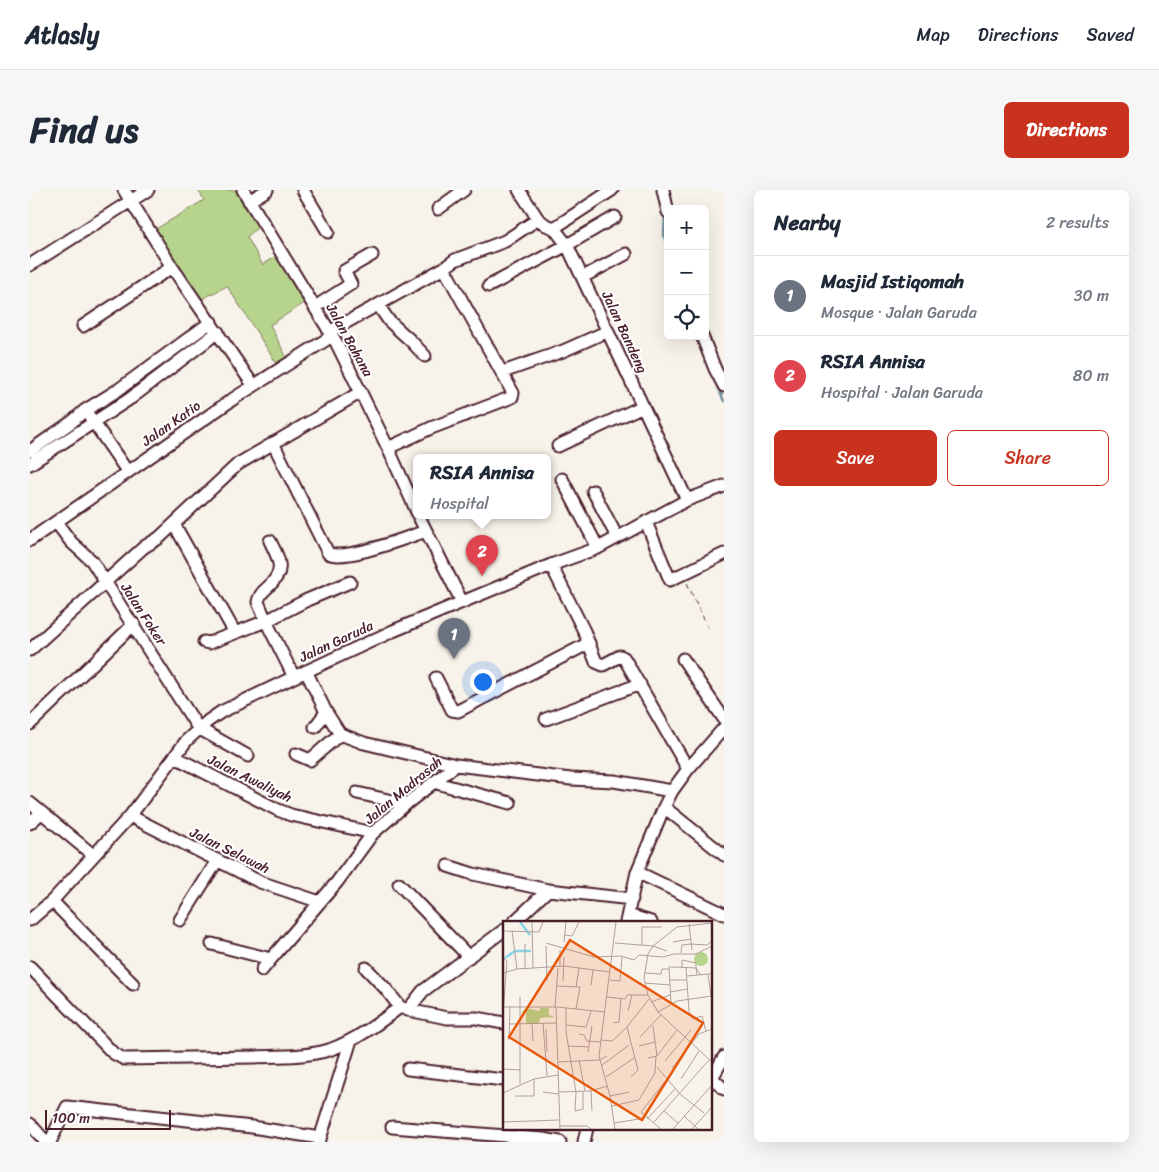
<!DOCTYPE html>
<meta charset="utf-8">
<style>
:root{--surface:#fff;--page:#f6f6f7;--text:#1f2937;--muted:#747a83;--line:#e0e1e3;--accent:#c8321e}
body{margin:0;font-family:Sriracha,sans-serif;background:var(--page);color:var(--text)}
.controls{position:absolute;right:15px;top:15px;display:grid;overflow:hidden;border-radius:8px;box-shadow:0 5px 20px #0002}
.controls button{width:45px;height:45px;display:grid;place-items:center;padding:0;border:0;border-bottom:1px solid var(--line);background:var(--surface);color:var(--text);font:25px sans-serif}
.scale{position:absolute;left:15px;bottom:12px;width:126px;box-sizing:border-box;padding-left:5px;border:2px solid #4a1f2b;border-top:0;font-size:14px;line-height:18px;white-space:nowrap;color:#4a1f2b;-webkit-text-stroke:4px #fff;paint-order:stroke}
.you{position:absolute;left:452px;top:491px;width:18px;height:18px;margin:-12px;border:4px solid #fff;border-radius:50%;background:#1a73e8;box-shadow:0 0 0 8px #1a73e833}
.badge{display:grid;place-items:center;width:32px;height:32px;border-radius:50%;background:var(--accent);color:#fff;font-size:16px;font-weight:700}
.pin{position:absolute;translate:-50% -41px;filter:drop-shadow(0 1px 2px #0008)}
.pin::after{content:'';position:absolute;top:26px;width:18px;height:15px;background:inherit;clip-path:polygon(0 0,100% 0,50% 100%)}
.popup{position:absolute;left:383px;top:264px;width:138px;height:65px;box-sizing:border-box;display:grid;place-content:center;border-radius:8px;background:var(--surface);filter:drop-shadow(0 1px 4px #0005);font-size:16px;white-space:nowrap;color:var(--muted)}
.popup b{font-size:19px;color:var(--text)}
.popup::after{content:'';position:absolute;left:50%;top:100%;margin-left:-10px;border:10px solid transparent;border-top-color:var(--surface)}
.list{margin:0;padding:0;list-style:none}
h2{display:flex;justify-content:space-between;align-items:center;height:65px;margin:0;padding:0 20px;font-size:21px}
h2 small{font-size:16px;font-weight:400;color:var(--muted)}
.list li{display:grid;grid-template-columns:32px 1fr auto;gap:15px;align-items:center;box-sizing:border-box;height:80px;padding:0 20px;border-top:1px solid var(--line)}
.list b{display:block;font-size:19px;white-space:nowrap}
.list p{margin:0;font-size:16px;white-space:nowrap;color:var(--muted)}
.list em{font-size:16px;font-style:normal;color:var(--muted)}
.actions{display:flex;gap:10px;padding:15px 20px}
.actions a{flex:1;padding:11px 0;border:1px solid var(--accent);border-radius:8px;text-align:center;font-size:18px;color:var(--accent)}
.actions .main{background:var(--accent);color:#fff}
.icon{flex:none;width:28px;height:28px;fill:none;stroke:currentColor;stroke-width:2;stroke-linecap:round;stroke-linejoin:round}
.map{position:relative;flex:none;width:694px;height:952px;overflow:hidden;border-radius:8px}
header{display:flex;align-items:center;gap:30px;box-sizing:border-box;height:70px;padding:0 25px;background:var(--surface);border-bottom:1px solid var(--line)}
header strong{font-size:24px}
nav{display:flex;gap:28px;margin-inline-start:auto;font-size:18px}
.intro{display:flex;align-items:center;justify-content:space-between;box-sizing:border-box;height:120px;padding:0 30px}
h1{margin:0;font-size:35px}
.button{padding:12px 22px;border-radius:8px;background:var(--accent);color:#fff;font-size:18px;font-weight:700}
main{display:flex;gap:30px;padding:0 30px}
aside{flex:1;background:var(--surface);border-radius:8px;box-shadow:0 5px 20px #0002}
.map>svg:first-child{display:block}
</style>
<header>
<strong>Atlasly</strong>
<nav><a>Map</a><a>Directions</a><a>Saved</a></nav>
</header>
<div class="intro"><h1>Find us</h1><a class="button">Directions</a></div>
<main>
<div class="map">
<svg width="694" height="952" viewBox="0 0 694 952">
<rect width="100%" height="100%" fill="#f8f3ea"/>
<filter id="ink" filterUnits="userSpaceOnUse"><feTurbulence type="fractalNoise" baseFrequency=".02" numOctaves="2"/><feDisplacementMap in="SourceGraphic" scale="10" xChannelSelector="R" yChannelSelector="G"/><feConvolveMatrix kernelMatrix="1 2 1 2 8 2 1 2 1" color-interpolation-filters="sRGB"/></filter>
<g filter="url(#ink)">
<!-- green -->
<path fill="#b6d48c" stroke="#807a5c" d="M168,0H207L229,36L217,47L233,75L247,65L276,112L240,135L257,168L247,174L197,96L166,112L121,42L174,10Z"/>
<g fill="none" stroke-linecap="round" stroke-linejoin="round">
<!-- stream -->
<path stroke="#6e8c9b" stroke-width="2.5" d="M635,24L634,46L638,54
M681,183L694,211"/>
<!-- minor casing -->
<g stroke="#4a1f2b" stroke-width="15">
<path id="minor" d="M94,0L142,77L223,195
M213,0L306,152L358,258L387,322
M273,0L298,42
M489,0L508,29L516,35L524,38L537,55L657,310
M633,0L638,22
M219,11L237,0
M408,19L434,0
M524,38L582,0
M0,75L118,0
M553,87L596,64
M459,96L537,55L585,27
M348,115L359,131L381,151L395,166
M285,117L321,94L314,81L342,65
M53,136L142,77
M299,142L414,78L425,70L475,51L508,29
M672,146L685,179L694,196
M473,182L533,161L578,141
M60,227L97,281
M243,253L298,363C315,372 375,348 396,341
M528,256L613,216
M358,258L401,238L477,209L482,207L483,203L414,78
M0,261L43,231L54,221L88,200L181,132
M0,274L101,208L188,142
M532,289L568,358
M563,301L587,347
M388,325L432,412
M26,332L41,352L62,371L168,538L218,566
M616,332L640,390L694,364
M144,334L205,443
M0,350L203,209L302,146
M240,351C250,371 256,381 237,398C232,402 229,406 228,412L236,431L264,487
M521,375L554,441L566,472L573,475L590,466L594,468L658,579
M174,452L179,453L236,431L277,410L320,392
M0,460L114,357L129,348L208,274L331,202
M653,469L694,529
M276,481L296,522L310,544L334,553L426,575
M406,488L422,520L428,521L559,453
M516,529L610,494
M0,534L104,434
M285,537L296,522
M266,564L280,570L310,544
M145,567L248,620L261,625L343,643
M403,592L480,613
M327,603L376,614
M0,613L63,665
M634,617L694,665
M100,626L230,692L290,712
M0,633L11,623
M418,676L443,684L518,700L602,709
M607,682L694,724
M369,694L439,767
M22,711L103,794
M598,725L621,732
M0,730L22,711L100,626L157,550L178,531L191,522L264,487L363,441L521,375L568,358L657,310L694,296
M150,730L187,671
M484,732L518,700
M596,732L607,682L634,617L642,601L658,579L694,538
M182,754L241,769L307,692L343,643L376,614L426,575L541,589L584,591L642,601
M0,777L83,863L94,869C137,868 180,868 223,867C249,866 275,867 299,860C325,851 349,833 370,817
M336,778L355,798L370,817L378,820L417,828H446L474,833
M232,780L241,769
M378,820L393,801L474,740
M694,867L682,888L694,899
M378,879L474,890
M0,934L16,952
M362,937L513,949L530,952
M20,952L37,917L222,937L290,948
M289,952L321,850
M554,952L557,938"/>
</g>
<!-- path -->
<path stroke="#4a1f2b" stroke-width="1" stroke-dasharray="5 4" stroke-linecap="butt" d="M657,393L679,440"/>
<!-- minor -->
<use href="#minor" stroke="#fff" stroke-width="11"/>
</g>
</g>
<g text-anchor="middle" stroke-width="4" stroke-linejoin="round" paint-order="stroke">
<!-- street labels -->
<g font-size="14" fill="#4a1f2b" stroke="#fff">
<text transform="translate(595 142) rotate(65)" y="5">Jalan Bandeng</text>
<text transform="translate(320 150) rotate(61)" y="5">Jalan Bahana</text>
<text transform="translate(141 233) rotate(-35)" y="5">Jalan Katio</text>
<text transform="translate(114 424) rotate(57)" y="5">Jalan Foker</text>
<text transform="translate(306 451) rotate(-25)" y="5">Jalan Garuda</text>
<text transform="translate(220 588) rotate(26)" y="5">Jalan Awaliyah</text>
<text transform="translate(373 600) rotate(-40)" y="5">Jalan Madrasah</text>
<text transform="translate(200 660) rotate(26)" y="5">Jalan Selawah</text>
</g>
</g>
<!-- overview -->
<g transform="translate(473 731)">
<rect width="209" height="209" fill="#f8f3ea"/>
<path d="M191 38a7 7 0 1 1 14 0a7 7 0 1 1-14 0ZM23,87L37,90V87H46V94L52,96L37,97L36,102L23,103V92H18Z" fill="#b6d48c"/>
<path fill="none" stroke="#86d4e5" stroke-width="2.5" d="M17,1L27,14M2,37L12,30H28"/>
<path fill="none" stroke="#b29e9e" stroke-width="1" d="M29,1L30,48M186,3L189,29M0,10L36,11L40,1M9,10L14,48M62,14L69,15L76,1M61,21L63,1M170,21L188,18M43,22L91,36L118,35L131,39L136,34L160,36L171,33H193L209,25M112,22L150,25L174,6L209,2M22,23V48M188,23L204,24L209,20M139,24V6H159M43,25L44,60M57,29V46M164,30L150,25L145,33L141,57L145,74L155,91L209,141M178,32L179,24L188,23M0,37L4,40L0,93M183,47L186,90L190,98L199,95L203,110M0,52L14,48L61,45L107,51M141,52L158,53L159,48H166M194,54L193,47L198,54M184,55L205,53M107,59L117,60L119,36M167,59H184M60,60L61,36M142,62L167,64M88,64L90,49M53,65L77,66L73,88M73,66L76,47M167,71L185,68M208,75L205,53H209M17,76V163M104,76L122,78L124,74H145M148,81L167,74M168,82L166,46H172L193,47V42L179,39V47M0,86H54L102,91M52,86L55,47M53,86L57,208M63,87V111L73,171L72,190L80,188V171M125,90L129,74M155,91L174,80L209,75M40,102L44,155M110,102L116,101L118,77M6,103L53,102M29,103L30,120M63,104L83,106L88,90M150,105L154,135M43,108L44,131M76,113L81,114L84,120L97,121M137,116L158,94M6,119L7,86M98,119L109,120L124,106M65,125L86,126M136,125L152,121M85,131L89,105M145,137L154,135L174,109M76,139L82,170M162,140L188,109M55,141L96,139L104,135M98,145L126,124M154,146L177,173L201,192M169,147L196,113L209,108M0,148L17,149M103,156L131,137M128,156L135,149L124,106L146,78M178,158L196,130M88,170L89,190M40,171L56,173M56,171L87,170L105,165M0,172L31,158L55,154M12,175H31V158M107,175L126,171M109,185L136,179L152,152L153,135M161,190L175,202M181,195L195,208M144,198L172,168M0,201L56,199M151,201L206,139M111,202L142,197M56,205H84L88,208M112,208L107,175L96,135L113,1M158,208L138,191L164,158M170,208L209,164M189,208L209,186"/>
<path fill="#e8590c" fill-opacity="0.15" stroke="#e8590c" stroke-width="2.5" d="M67,19L200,102L139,199L6,116Z"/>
<rect width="209" height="209" fill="none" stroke="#4a1f2b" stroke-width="2.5"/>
</g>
</svg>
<div class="controls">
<button>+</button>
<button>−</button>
<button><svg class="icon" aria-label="locate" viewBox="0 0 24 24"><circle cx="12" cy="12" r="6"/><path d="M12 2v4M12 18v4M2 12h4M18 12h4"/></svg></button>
</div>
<div class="scale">100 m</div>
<div class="you"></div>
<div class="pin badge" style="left:424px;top:469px;background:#6b7280">1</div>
<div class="pin badge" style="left:452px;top:386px;background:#e0444e">2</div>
<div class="popup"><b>RSIA Annisa</b>Hospital</div>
</div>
<aside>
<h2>Nearby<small>2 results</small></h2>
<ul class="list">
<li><span class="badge" style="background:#6b7280">1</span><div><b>Masjid Istiqomah</b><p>Mosque · Jalan Garuda</p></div><em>30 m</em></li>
<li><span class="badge" style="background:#e0444e">2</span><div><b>RSIA Annisa</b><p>Hospital · Jalan Garuda</p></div><em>80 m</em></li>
</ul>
<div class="actions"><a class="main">Save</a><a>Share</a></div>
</aside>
</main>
